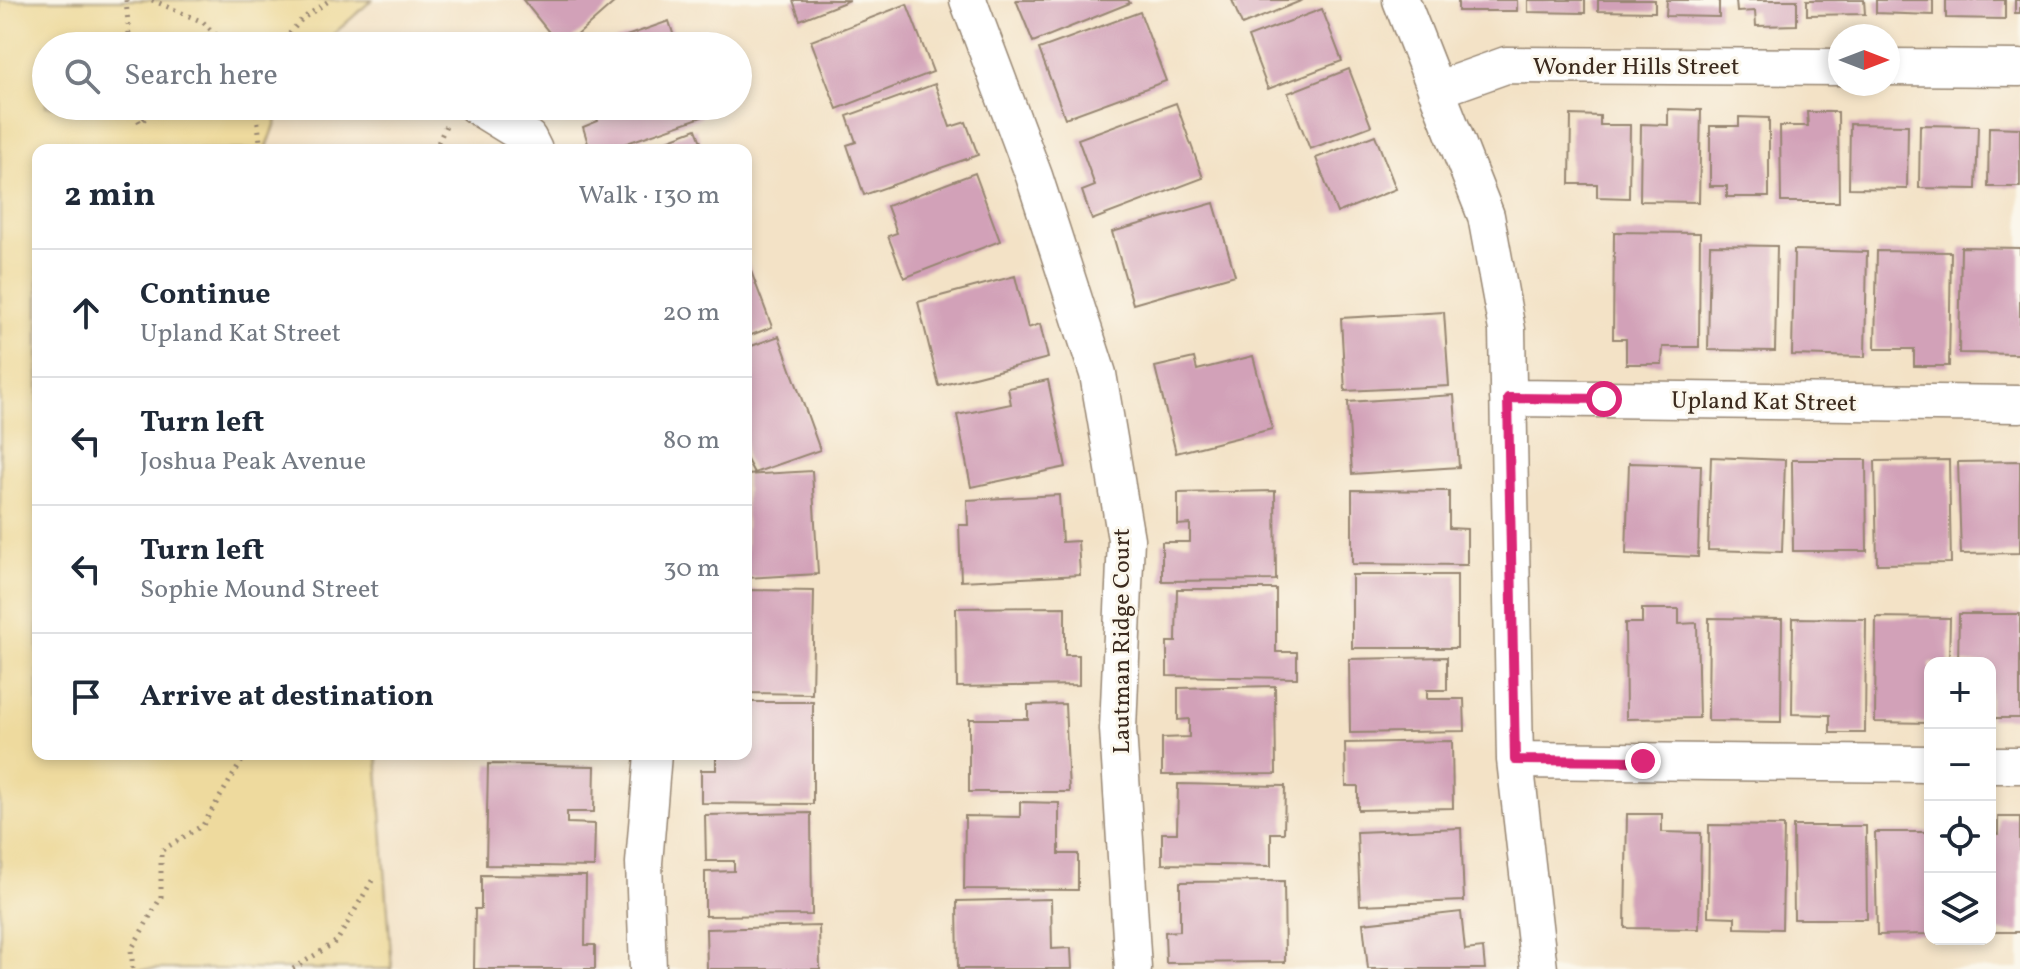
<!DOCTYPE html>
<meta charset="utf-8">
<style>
:root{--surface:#fff;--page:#f6f6f7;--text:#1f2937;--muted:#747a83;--line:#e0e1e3}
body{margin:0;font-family:Vollkorn,serif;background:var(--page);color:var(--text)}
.controls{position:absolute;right:24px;bottom:24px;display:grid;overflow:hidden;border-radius:16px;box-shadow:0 4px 12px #0003}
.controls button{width:72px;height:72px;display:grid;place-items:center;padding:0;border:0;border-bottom:2px solid var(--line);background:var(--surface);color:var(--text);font:40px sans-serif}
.compass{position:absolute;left:1828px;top:24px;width:72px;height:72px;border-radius:50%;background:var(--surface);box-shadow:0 4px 12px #0003;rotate:90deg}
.stop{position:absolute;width:24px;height:24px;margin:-18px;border:6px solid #db2777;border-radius:50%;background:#fff}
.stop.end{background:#db2777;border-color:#fff;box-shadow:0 2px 8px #0008}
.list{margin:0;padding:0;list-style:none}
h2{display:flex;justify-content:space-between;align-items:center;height:104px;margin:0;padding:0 32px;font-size:34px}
h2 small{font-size:26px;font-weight:400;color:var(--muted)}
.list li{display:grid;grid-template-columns:52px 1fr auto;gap:24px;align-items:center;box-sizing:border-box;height:128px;padding:0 32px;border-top:2px solid var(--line)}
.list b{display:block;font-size:30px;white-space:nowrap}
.list p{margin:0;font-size:26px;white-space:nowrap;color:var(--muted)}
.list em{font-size:26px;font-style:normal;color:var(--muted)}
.icon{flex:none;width:44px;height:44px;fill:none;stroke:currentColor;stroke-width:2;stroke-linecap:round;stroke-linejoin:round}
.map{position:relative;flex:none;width:2020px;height:969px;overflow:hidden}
.search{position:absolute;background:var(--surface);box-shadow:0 4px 12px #0003;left:32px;top:32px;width:720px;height:88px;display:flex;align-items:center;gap:20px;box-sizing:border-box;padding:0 28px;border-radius:44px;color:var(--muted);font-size:30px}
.panel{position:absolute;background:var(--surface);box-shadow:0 4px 12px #0003;left:32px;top:144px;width:720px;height:616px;border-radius:16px}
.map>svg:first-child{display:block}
</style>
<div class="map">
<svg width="2020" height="969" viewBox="0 0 2020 969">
<rect width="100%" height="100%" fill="#fbf7ec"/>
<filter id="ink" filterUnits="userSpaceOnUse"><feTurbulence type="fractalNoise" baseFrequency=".0125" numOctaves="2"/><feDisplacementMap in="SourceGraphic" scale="16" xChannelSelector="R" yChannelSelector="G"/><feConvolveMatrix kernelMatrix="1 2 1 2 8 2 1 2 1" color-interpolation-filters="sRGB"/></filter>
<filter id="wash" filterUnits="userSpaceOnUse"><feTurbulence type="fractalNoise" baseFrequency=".006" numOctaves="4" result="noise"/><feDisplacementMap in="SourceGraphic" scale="32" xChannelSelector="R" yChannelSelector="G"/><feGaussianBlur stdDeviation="1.8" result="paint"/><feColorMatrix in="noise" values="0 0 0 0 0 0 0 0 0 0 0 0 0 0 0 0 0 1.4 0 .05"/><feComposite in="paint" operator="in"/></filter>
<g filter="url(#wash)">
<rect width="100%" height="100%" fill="#f3e2c6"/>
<!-- sand -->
<path fill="#eeda9e" stroke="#94825e" stroke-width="2" d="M0,0H372L320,46H46V106H282L266,150H38V754H377L392,969H0Z"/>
<g id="blocks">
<!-- building -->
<path fill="#d2a1b8" d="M523,0H617L565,46H560Z
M793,0H850L800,20Z
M1016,0H1128L1130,3L1033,42Z
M1232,0H1303L1242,25Z
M1458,0H1517V11H1458Z
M1528,0H1585V13L1528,12Z
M1598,0H1655V12L1598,11Z
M1667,0H1719V17L1666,16Z
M1736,0H1797V25L1756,26L1755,11L1737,12Z
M1807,0H1864L1865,14L1807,15Z
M1876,0H1933V15L1876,13Z
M1946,0H2005V19L1946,18Z
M2015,0H2020V13H2015Z
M907,4L933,72L837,109L811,41Z
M1322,9L1342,61L1268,89L1248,37Z
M1140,12L1166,81L1065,118L1039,49Z
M669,21L677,46H598Z
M1349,69L1371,126L1310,149L1288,93Z
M935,84L950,127L966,122L978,155L864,195L847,145L856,142L847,116Z
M1176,103L1203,178L1092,220L1082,191L1095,186L1078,139Z
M593,106H698L702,117L607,150H590L583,127L598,121Z
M1668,109L1701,110L1699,202L1640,201L1641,124L1668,125Z
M1807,112H1838L1839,202H1781L1780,126H1808Z
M1571,115L1600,116V125H1630L1629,198L1597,197V184H1570Z
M1739,117L1769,118V197H1727V186H1710V126H1739Z
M1850,124L1908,125L1907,189L1849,188Z
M1920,125L1978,126L1976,189L1919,188Z
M1989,127L2020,128V187H1988Z
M696,129L704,150H641Z
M1375,135L1396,189L1337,213L1316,158Z
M975,173L1000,241L904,278L888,236L897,233L887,206Z
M1214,203L1235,275L1133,304L1112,232Z
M1614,232L1700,233L1699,347H1663L1662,364H1626V339H1613Z
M1710,245L1777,246L1775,351L1708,350Z
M1961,247L2020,248V354L1959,353Z
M1794,250L1867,252L1865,357L1792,355Z
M1877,251L1951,252L1949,366H1914V349H1875Z
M746,258L772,327L746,337Z
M1015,276L1028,328L1040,324L1048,358L939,386L918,302Z
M1444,312L1449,386L1345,391L1341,318Z
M779,336L820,450L754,473L746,458V348Z
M1253,356L1272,429L1176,453L1155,367L1194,358L1197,370Z
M1048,380L1066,467L971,487L957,415L1011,404L1008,388Z
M1454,395L1459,467L1352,474L1348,402Z
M1711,457L1785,460L1782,552L1708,550Z
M1792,460H1866L1867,551H1793Z
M1949,460L1951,563L1877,564L1875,461Z
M2020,461V553L1961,554L1958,462Z
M1629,463L1701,465L1698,557L1626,554Z
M812,471L818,574L746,578V475Z
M1352,490L1449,491V528L1467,529V565L1352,564Z
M1275,491L1276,580L1162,581V542H1190V524L1178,525V493Z
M1059,495L1062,542L1078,541L1080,575L961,581L959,525H968L967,500Z
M1352,575H1457V648H1352Z
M1177,589H1276V652H1297V678L1167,676V642H1176Z
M746,590L814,591L812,694L746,693Z
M1065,607V655H1079V685L957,687L956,608Z
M1642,609H1679V624L1697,623L1699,718L1626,719L1625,623H1642Z
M1959,614H2020V718H1990V663H1958Z
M1876,617L1950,618L1949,663H1930V723L1875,722Z
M1709,618L1782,619L1781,722L1708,721Z
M1793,618L1866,619L1865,733H1830V715L1792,714Z
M1447,657V690H1427V699H1464L1465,731L1350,733L1349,659Z
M1275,686L1276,774L1162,775V738L1189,737V719L1178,720V688Z
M746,702H813V804L701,803V770H716V754H746Z
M1065,704L1069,792H969V719H1028V705Z
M1452,741L1453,808L1358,810V786H1346L1345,743Z
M488,764L595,766L594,812H567V823L595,824L594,867L486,865Z
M1178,784L1285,786L1284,833H1271V866L1162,864V833H1177Z
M1020,802L1059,803V854H1078V890L964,889L965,816L1020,817Z
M811,813L812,915L705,916V872L734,871V861H706L705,815Z
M1627,814H1662V832L1701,833L1699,929L1625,928Z
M1998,817H2020V932H1990V834H1998Z
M1709,825L1784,826L1782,929L1735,928V917L1708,916Z
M1793,826H1866L1867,919H1794Z
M1461,828L1464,901L1360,905L1357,832Z
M1875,832H1930V934L1877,935Z
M481,875L586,876L585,945H595V969H474L475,909H481Z
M1284,881L1285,962L1166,963L1165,932L1180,931V882Z
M1051,899L1052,949L1071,948L1072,969H958L957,901Z
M1461,912L1465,950L1483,948L1485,969H1368L1363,923Z
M819,926L820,969H707L706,929Z"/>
</g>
</g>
<g filter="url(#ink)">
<use href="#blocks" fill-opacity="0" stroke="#978672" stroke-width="2"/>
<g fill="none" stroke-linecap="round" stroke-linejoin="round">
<!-- street casing -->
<g stroke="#978672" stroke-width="39">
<path id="street" d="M968,0L1034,176L1098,374L1126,539L1118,729L1133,969
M1401,0L1486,216L1507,330L1515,760L1539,969
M1888,67L2020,68
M1436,90L1506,65L1840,67
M476,106L528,138L534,150
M1508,398L2020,404
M1515,760L1930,764
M1990,765H2020
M648,969L644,863L653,754"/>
</g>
<!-- path -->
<path stroke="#978672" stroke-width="5" stroke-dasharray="2 6" stroke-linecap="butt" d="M126,0L130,46
M152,0L203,22L227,46
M279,46L302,19L330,0
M131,106L140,123L158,106
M256,106L261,150
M435,150L448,121
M133,969L131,950L161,897V851L203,825L246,754
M293,969L337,941L373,879"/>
<!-- street -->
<use href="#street" stroke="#fff" stroke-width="36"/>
</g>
</g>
<g fill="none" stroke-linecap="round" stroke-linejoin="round" filter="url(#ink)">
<!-- route -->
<path stroke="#db2777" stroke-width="10" d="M1604,399L1508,398L1515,760L1643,761"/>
</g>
<g text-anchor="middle" stroke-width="6" stroke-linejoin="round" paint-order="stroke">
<!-- street labels -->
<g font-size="24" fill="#3b2a1e" stroke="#fbf7ec">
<text x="1636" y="74">Wonder Hills Street</text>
<text transform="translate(1764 401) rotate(1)" y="8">Upland Kat Street</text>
<text transform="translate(1121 641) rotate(-90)" y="8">Lautman Ridge Court</text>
</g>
</g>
</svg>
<div class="controls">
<button>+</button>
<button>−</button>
<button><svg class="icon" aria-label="locate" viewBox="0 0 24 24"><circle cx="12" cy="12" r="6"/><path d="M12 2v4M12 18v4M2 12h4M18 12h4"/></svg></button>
<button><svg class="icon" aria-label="layers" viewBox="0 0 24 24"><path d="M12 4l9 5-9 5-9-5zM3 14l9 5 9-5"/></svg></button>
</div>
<svg class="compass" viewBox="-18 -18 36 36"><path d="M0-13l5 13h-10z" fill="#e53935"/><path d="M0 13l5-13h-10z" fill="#747a83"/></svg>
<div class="stop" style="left:1604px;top:399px"></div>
<div class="stop end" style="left:1643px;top:761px"></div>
<div class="search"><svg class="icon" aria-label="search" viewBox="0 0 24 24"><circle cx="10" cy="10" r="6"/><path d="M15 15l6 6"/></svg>Search here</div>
<section class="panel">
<h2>2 min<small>Walk · 130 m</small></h2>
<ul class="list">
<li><svg class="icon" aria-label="ahead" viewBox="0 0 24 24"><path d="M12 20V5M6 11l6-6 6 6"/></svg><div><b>Continue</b><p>Upland Kat Street</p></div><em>20 m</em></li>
<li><svg class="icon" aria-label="left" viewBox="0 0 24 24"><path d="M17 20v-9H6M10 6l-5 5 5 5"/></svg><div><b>Turn left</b><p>Joshua Peak Avenue</p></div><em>80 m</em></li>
<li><svg class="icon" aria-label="left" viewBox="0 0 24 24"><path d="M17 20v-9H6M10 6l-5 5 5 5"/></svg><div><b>Turn left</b><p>Sophie Mound Street</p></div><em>30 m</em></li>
<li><svg class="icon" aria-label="arrive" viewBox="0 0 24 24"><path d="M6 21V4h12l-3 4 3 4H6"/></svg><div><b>Arrive at destination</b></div></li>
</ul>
</section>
</div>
